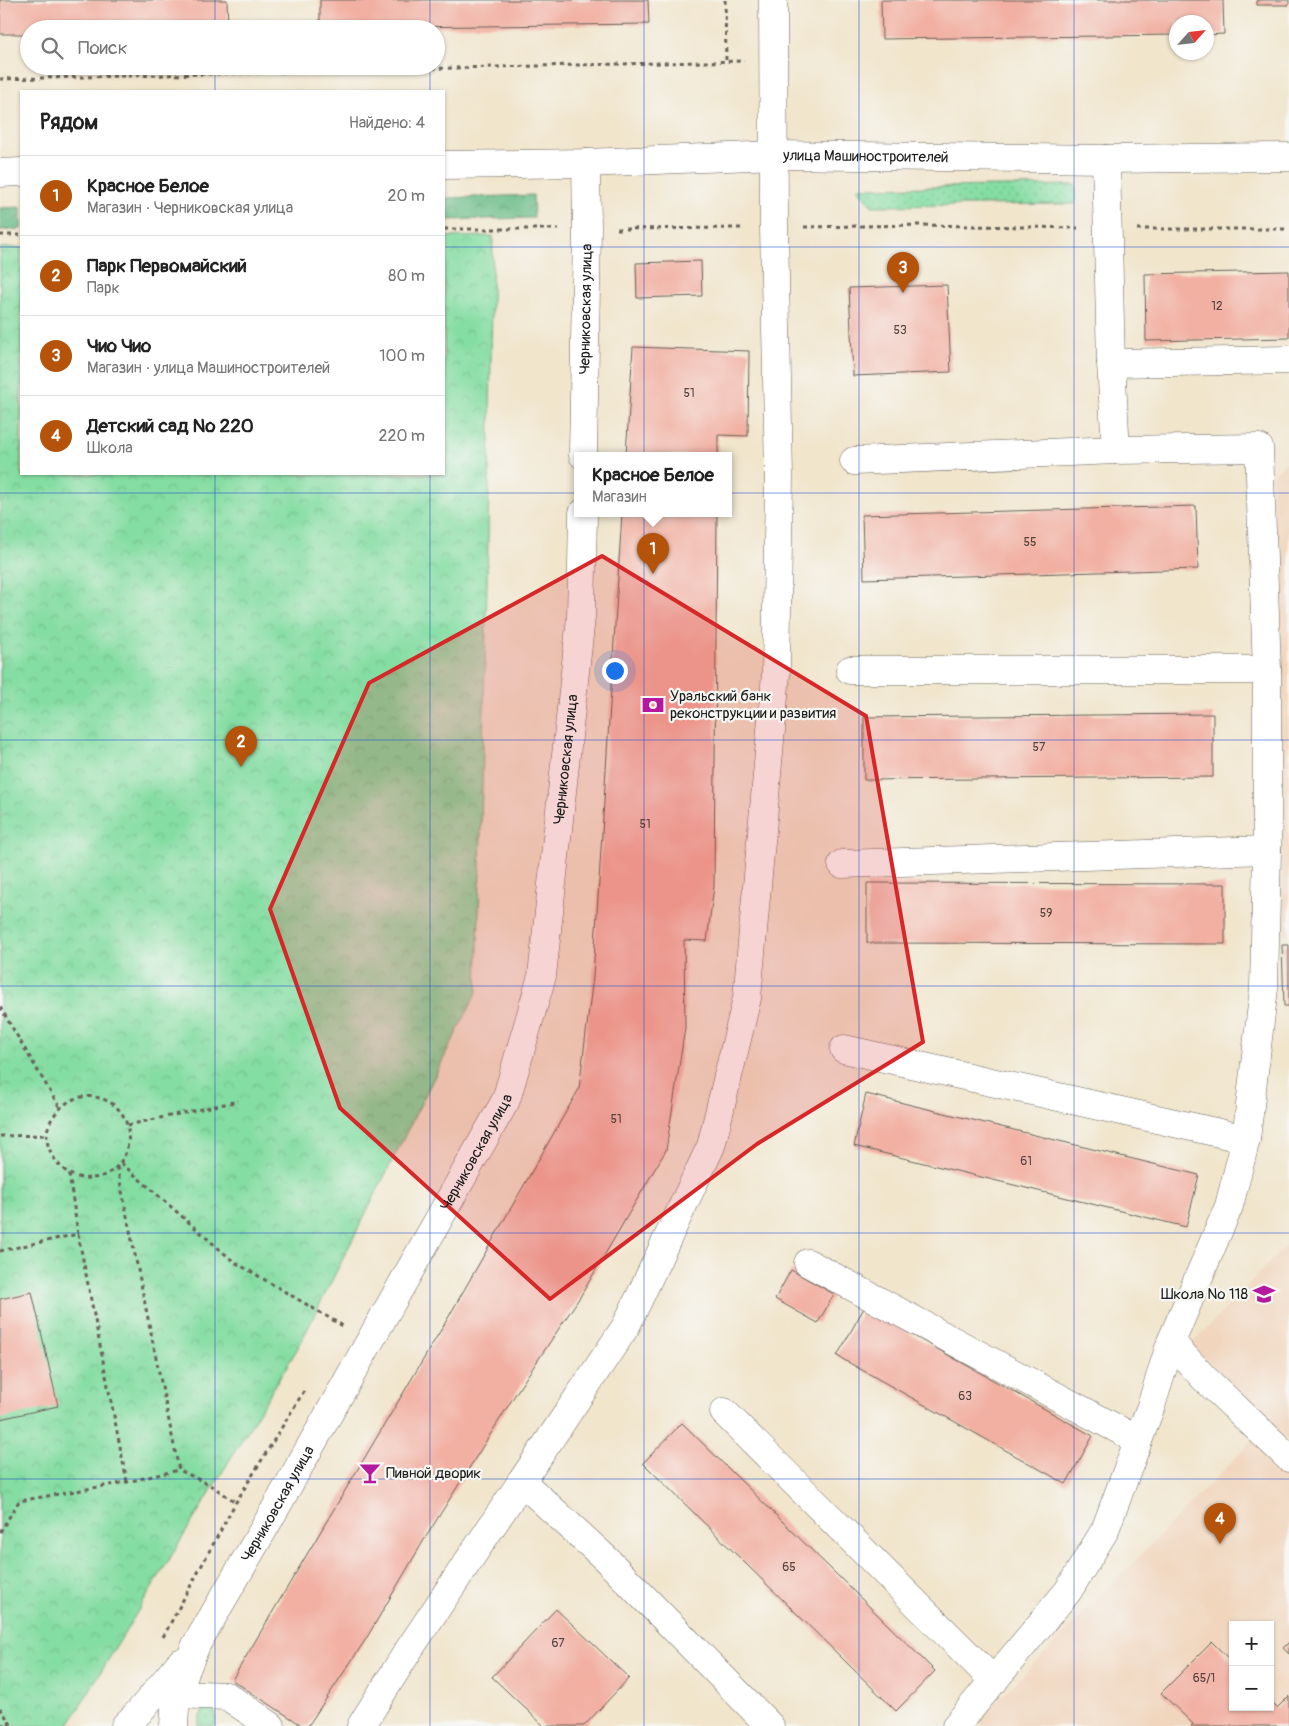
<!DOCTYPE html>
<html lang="ru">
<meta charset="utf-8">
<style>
:root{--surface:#fff;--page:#f2f2f2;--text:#222;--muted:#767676;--line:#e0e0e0;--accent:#b45309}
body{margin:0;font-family:Pangolin,sans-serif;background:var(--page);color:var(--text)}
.controls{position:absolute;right:15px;bottom:15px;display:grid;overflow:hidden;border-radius:0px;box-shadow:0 1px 4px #0004}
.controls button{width:45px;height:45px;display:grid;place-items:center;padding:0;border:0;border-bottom:1px solid var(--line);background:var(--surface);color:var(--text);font:25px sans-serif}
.compass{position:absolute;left:1169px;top:15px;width:45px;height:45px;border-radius:50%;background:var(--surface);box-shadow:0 1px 4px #0004;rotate:63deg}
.you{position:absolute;left:614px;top:670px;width:18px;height:18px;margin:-12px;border:4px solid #fff;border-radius:50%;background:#1a73e8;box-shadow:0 0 0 8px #1a73e833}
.badge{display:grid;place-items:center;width:32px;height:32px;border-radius:50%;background:var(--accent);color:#fff;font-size:16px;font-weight:700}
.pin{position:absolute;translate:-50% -41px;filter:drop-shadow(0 1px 2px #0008)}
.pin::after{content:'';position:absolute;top:26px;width:18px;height:15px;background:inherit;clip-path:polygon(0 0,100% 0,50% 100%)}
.popup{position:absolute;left:574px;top:452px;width:158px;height:65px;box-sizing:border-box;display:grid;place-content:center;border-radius:0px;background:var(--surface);filter:drop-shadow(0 1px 4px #0005);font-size:16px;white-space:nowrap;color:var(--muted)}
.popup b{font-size:19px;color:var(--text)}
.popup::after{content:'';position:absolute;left:50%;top:100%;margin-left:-10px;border:10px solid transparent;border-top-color:var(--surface)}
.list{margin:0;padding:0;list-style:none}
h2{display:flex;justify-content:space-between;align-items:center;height:65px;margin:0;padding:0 20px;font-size:21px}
h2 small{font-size:16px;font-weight:400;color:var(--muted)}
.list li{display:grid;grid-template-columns:32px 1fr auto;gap:15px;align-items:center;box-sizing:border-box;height:80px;padding:0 20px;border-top:1px solid var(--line)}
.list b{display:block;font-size:19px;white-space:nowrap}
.list p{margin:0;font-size:16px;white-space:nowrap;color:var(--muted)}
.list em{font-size:16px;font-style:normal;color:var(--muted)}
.icon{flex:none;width:28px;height:28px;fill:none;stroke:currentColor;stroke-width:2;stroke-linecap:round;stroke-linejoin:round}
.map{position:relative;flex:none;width:1289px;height:1726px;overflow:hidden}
.search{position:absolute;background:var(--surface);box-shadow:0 1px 4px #0004;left:20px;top:20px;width:425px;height:55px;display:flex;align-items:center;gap:12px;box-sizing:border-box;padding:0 18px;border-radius:28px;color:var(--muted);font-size:19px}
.panel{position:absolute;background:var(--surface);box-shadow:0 1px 4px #0004;left:20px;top:90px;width:425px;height:385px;border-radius:0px}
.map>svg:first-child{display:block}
</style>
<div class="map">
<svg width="1289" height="1726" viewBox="0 0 1289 1726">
<defs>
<pattern id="grass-dots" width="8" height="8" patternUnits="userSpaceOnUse" patternTransform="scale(1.25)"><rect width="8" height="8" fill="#84dda2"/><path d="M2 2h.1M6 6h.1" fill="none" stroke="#71bd8b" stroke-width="1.8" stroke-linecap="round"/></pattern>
<pattern id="forest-crowns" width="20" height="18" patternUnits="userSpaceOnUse" patternTransform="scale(1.25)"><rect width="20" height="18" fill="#6bbc88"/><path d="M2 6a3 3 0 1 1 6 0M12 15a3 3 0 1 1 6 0" fill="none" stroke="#57986e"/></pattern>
<pattern id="park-crowns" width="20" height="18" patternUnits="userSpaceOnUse" patternTransform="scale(1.25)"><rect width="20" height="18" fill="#84dda2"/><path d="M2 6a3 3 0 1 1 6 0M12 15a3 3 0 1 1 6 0" fill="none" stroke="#71bd8b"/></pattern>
</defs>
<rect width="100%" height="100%" fill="#f6f6f2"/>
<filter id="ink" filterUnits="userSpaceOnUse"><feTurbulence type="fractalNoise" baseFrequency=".02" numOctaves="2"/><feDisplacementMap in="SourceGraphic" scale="10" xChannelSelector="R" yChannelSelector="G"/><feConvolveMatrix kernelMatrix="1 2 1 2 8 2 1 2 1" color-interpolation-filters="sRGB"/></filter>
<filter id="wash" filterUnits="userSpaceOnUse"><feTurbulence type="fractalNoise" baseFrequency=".0096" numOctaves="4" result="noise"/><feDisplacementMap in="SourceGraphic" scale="20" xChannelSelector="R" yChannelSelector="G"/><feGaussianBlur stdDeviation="1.12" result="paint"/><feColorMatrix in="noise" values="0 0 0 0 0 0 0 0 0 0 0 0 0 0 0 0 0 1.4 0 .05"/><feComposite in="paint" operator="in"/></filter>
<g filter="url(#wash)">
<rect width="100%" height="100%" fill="#f1e5cc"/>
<!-- built -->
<path fill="#f1d5bd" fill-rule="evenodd" d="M1289,460V934H1283L1272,475Z
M1289,1242V1441L1190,1346Z
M1259,1434L1289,1464V1726H973ZM1233,1625H1270V1707H1233Z"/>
<!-- grass -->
<path fill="url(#grass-dots)" stroke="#507c5f" d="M1076,185L1075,204L872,206L857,188Z
M216,1699L215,1726H198C200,1712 204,1707 216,1699Z"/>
<!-- forest -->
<path fill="url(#forest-crowns)" stroke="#446c52" d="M533,195L534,218L444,220V198Z
M21,207V229L0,230V208Z"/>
<!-- park -->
<path fill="url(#park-crowns)" stroke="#507c5f" d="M493,236L488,542L477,992L299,1346L68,1726H0V248L21,247V474H444V237Z"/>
<g id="blocks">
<!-- building -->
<path fill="#f2b0a3" d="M0,0H227L228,29H29V34H0Z
M320,0H648L649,24L320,28Z
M881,0H1223L1224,34L1206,35V22H1176V35L882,39Z
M1257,0H1289V5H1257Z
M701,261L702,296L637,298L636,263Z
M1289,271V338L1146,341L1145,274Z
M947,285L951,372L853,376L849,288Z
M633,347L749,351L748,436L718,435V455H626Z
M1196,506L1198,569L864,579L862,515Z
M622,513H717L714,886L707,941L684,940L685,1028L666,1150L580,1297L520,1387L424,1540L366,1639L308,1726H303L232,1680L448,1318L579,1089L593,977Z
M1213,714V777L864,780V717Z
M867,883L1225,884V944L867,943Z
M1282,945H1289V1006H1284Z
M866,1094L1199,1175L1186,1227L854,1146Z
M791,1270L834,1294L818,1323L775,1299Z
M32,1292L58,1406L0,1419V1299Z
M864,1308L1093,1436L1066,1484L837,1356Z
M682,1423L935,1671L896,1711L643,1463Z
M556,1609L629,1678L584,1726H544L492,1677Z
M1212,1642L1233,1663V1707H1270V1701L1277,1708L1289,1696V1726H1191L1193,1724L1161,1693Z
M1289,1642V1654L1283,1648Z"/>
</g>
</g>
<g filter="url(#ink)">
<use href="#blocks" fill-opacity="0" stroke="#67625a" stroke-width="1"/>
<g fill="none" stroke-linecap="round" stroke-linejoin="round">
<!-- minor casing -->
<g stroke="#67625a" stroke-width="29">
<g id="minor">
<path id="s1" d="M444,165L586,163L774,155L1106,159L1289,157"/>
<path d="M0,173L21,172"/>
<path d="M1111,363L1289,360"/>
<path id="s2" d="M583,455L587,229L586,163"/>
<path d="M854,461L1116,450"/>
<path d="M850,670H1267"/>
<path d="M842,864L1267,850"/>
<path d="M844,1049L1246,1139"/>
<path d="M808,1263L1138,1440"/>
<path d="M1171,1342L1204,1378L1289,1458"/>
<path d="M724,1412L994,1681"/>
<path d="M521,1481L605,1558L770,1726"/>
<path d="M176,1694L227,1696L271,1726"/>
<path d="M125,1726L139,1712L180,1663"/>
<path id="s3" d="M174,1726L176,1694L196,1645L266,1525L506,1100L542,976L581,617L583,513"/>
<path d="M361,1726L408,1651L626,1326L711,1146L747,998L776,674L779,477L774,227L773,0"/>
<path d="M956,1726L1068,1591L1105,1530L1151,1406L1171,1342L1229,1206L1246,1139L1264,988L1267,850V670L1259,448L1116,450L1111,363L1106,159"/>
</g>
</g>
<!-- path -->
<path stroke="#67625a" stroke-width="3" stroke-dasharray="4 4" stroke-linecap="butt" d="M725,0L726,62
M0,79L744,61
M804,227L921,225L1078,228
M444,229H558
M617,229L743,228
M1137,229H1289
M0,235H21
M0,1007L60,1108
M128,1125L238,1101
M0,1136L48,1135
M121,1163L233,1261L343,1326
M117,1167L179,1470L210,1485L236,1502
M78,1234L127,1482
M0,1251L78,1234L69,1174C45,1155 37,1128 63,1106C71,1098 84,1095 95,1097C147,1106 135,1184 83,1178C79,1178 73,1175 69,1174
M0,1532L19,1501L127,1482L179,1470
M163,1637L236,1502L304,1391
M0,1708L12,1726
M0,1725L10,1724"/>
<!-- minor -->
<use href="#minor" stroke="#fff" stroke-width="28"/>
</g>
</g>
<!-- marked area -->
<path fill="#d62828" fill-opacity="0.2" stroke="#d62828" stroke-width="4" stroke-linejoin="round" d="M602,556L866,716L923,1042L757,1144L550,1299L340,1108L270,909L369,683Z"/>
<!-- grid -->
<path fill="none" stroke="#1d4ed8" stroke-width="1" stroke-opacity="0.55" d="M215,0V29M430,0V29M644,0V1726M859,0V1726M1074,0V1726M215,66V91M430,66V91M0,247H21M444,247H1289M215,474V1726M430,474V1726M0,493H1289M0,740H1289M0,986H1289M0,1233H1289M0,1479H1289"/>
<!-- icons -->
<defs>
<g id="bank-bare" transform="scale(1.725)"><path d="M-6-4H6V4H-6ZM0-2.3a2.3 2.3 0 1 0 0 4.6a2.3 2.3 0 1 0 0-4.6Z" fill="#b5179e" stroke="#f6f6f2" stroke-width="2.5" paint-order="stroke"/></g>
<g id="school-bare" transform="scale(1.725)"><path d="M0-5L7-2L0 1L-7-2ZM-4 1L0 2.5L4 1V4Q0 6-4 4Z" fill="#b5179e" stroke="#f6f6f2" stroke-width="2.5" paint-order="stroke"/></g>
<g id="bar-bare" transform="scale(1.725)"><path d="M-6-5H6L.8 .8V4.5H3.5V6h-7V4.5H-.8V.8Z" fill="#b5179e" stroke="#f6f6f2" stroke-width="2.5" paint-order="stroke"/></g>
</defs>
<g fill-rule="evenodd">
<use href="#bank-bare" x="653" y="705"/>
<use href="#school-bare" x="1264" y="1294"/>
<use href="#bar-bare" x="370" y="1473"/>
</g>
<g text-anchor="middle" stroke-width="4.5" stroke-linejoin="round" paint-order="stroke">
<!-- number labels -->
<g font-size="12" fill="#52413e">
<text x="1217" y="310">12</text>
<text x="900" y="334">53</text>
<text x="689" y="397">51</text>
<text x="1030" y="546">55</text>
<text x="1039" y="751">57</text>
<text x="645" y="828">51</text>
<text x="1046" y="917">59</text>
<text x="616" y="1123">51</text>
<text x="1026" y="1165">61</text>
<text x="965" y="1400">63</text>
<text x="789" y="1571">65</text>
<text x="558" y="1647">67</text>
<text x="1204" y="1682">65/1</text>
</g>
<!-- street labels -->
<g font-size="15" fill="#1c1c1c" stroke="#f6f6f2">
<text dy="5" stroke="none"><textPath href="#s1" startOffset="422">улица Машиностроителей</textPath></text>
<text dy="5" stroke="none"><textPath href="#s2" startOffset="146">Черниковская улица</textPath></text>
<text dy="5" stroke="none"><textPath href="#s3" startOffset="1059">Черниковская улица</textPath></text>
<text dy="5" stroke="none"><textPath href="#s3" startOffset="652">Черниковская улица</textPath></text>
<text dy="5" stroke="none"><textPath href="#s3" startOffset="248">Черниковская улица</textPath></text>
</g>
<!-- poi labels -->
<g font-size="15" fill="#1c1c1c" stroke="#f6f6f2" text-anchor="start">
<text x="670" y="701">Уральский банк<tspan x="670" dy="17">реконструкции и развития</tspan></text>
<text x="1248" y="1299" text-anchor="end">Школа № 118</text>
<text x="386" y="1478">Пивной дворик</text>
</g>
</g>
</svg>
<div class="controls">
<button>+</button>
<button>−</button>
</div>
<svg class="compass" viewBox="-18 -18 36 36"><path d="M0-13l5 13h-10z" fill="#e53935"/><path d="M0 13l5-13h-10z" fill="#767676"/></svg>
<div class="you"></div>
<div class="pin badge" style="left:653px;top:574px">1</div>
<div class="popup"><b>Красное Белое</b>Магазин</div>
<div class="pin badge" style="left:241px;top:767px">2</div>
<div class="pin badge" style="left:903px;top:293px">3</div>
<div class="pin badge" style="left:1220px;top:1544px">4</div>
<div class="search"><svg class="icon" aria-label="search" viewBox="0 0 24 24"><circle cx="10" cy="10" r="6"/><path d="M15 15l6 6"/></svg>Поиск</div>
<section class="panel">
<h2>Рядом<small>Найдено: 4</small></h2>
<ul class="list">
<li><span class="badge">1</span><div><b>Красное Белое</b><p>Магазин · Черниковская улица</p></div><em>20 m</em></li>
<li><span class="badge">2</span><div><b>Парк Первомайский</b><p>Парк</p></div><em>80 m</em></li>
<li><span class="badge">3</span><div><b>Чио Чио</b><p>Магазин · улица Машиностроителей</p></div><em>100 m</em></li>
<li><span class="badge">4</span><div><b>Детский сад № 220</b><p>Школа</p></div><em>220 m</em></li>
</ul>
</section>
</div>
